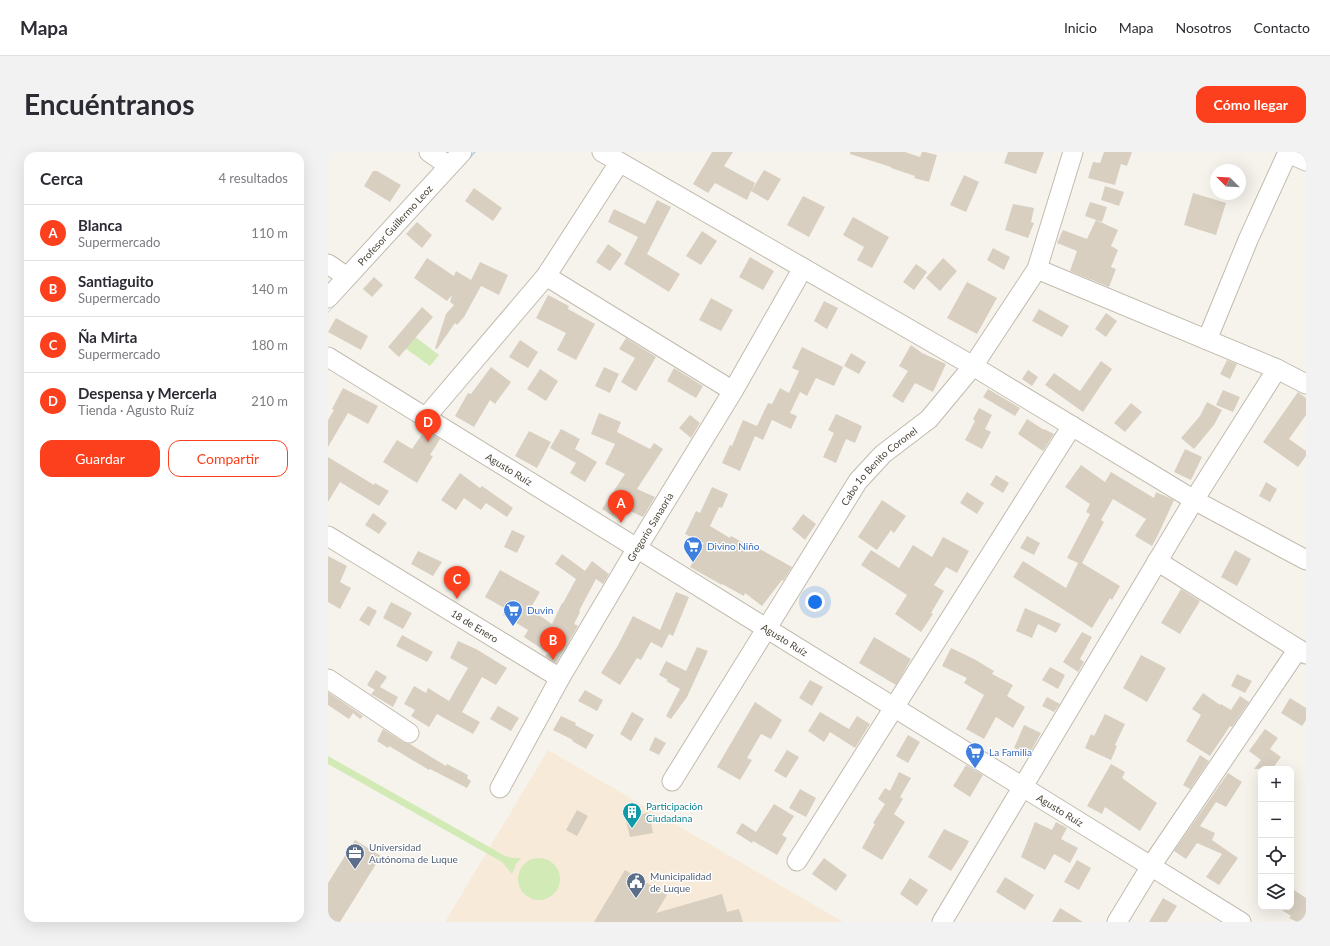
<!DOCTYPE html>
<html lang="es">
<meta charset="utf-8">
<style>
:root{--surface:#fff;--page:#f2f2f3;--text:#2b2b33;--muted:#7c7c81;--line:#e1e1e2;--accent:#fc3f1d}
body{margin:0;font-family:Lato,sans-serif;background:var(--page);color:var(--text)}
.controls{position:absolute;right:12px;bottom:12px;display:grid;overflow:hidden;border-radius:8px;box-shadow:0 4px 16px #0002}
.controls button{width:36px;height:36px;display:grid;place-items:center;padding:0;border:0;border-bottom:1px solid var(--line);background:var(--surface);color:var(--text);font:20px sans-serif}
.compass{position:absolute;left:882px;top:12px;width:36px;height:36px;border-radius:50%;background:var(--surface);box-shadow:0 4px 16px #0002;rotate:294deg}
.you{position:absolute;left:487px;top:450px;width:14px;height:14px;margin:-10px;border:3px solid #fff;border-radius:50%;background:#1a73e8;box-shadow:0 0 0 6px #1a73e833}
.badge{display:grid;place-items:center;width:26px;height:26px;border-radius:50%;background:var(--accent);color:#fff;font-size:13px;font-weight:700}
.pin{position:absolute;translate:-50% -33px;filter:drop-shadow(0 1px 2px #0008)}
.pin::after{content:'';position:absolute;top:21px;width:14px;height:12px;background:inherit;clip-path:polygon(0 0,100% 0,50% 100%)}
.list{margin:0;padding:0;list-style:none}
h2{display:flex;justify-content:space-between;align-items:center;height:52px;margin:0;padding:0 16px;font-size:17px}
h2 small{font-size:13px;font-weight:400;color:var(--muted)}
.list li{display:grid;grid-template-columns:26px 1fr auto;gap:12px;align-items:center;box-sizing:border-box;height:56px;padding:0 16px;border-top:1px solid var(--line)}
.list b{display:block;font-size:15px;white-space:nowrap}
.list p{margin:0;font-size:13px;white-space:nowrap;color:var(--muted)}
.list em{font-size:13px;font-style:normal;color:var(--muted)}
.actions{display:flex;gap:8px;padding:12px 16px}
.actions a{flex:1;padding:9px 0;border:1px solid var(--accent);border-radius:12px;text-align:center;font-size:14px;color:var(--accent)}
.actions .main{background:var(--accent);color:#fff}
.icon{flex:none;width:22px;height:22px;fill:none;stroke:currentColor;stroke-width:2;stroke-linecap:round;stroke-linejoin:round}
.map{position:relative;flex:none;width:978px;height:770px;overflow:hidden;border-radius:12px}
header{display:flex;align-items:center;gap:24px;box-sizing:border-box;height:56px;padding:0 20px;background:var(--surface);border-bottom:1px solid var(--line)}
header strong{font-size:19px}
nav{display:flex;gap:22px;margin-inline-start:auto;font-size:14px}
.intro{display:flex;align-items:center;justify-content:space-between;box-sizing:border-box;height:96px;padding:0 24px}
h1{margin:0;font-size:28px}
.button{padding:10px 18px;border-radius:12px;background:var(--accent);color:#fff;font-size:14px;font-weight:700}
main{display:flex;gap:24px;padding:0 24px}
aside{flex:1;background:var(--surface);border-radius:12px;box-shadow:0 4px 16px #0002}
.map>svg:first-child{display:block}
</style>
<header>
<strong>Mapa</strong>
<nav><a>Inicio</a><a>Mapa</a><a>Nosotros</a><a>Contacto</a></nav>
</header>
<div class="intro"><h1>Encuéntranos</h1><a class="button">Cómo llegar</a></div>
<main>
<aside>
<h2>Cerca<small>4 resultados</small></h2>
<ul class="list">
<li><span class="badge">A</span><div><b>Blanca</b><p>Supermercado</p></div><em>110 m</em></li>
<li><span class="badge">B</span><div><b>Santiaguito</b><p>Supermercado</p></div><em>140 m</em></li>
<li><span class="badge">C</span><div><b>Ña Mirta</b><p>Supermercado</p></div><em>180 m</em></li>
<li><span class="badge">D</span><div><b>Despensa y Mercerla</b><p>Tienda · Agusto Ruíz</p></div><em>210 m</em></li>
</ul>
<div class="actions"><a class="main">Guardar</a><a>Compartir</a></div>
</aside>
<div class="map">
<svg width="978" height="770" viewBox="0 0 978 770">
<rect width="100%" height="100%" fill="#f6f3ec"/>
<!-- commercial -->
<path fill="#f7ead8" d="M220,598L515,770H117Z"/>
<!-- green -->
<path fill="#d2eab5" d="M86,184L111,203L102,214L77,196Z
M0,604L177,704L185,706H193L188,712L184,722L174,710L0,612Z
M190 727a21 21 0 1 1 42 0a21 21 0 1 1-42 0Z"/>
<!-- water -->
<path fill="#a9d4f2" d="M146,0H148L0,161V160Z"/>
<!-- building -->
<path fill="#d8cfc1" d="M384,0H405L396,14L427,31L424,38L436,18L453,27L440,49L423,39L419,48L387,31L380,41L365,32Z
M522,0H577L592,5L594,0H597L609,3L601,30L586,26L587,24L563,16V15L522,2Z
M680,0H716L708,22L676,11Z
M776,0H804L799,14L793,12L787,33L760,26L765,10L772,11Z
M45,19H49L73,33L62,50L36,34Z
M636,23L651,30L638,60L622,53Z
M777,34L796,40L791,54L773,48Z
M146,36L174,56L165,69L137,49Z
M865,41L898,51L888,83L856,73Z
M475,44L497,55L481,85L459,73Z
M329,48L343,55L319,102L352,122L341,140L296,112L310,85L280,70L286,57L317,72Z
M762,50L779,55L774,70L757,64Z
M685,52L706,56L703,70L706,71L700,86L677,78Z
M525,65L561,85L544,116L529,108L536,95L515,83Z
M768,68L790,78L783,94L790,98L783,115L788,117L781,135L742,119L749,99L729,91L735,78L759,87Z
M89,70L104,83L94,96L78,82Z
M374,79L389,89L373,113L358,104Z
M280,92L294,102L282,119L268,110Z
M665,96L682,105L676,118L659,108Z
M422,105L446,119L435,138L411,125Z
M99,106L126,124L128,119L143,128L152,110L180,123L171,143L153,134L136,165L129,173L127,171L109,197L107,196L118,162L126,153L122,150L124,143L119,149L86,126Z
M615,106L629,119L612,139L598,126Z
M588,112L599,120L586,138L575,130Z
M46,125L55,133L44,145L35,137Z
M639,130L669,146L649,182L619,166Z
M220,143L241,154L240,157L267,172L248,208L229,198L238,181L208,166Z
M383,146L405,158L393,179L371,168Z
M496,149L510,156L499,177L486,169Z
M94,155L105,165L71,205L60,195Z
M711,157L741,174L734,185L704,169Z
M778,161L789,169L778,185L767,177Z
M8,166L40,184L33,198L0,180Z
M298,186L328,205L308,239L293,230L307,206L291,197Z
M192,188L210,200L200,216L181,205Z
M583,193L594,201L618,212L605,240L587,231L575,251L564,244L580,219L571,214Z
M474,195L515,215L506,234L488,226L479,244L472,240L462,261L469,264L463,277L444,268L435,288L427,284L412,319L394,311L402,293L404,294L415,268L429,274L440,251L444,252L452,236L461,241L471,219L464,216Z
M523,201L538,210L531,222L516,214Z
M899,208L909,212L902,227L892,222Z
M773,209L784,217L755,260L717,233L726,221L752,239Z
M163,215L183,230L167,252L162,248L146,275L127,264L140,241L143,242Z
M276,215L291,222L282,241L267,234Z
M346,216L375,234L368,246L339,229Z
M212,217L230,229L218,249L199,237Z
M700,218L710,225L704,234L694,227Z
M15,236L50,254L40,272L20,261L0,295V268L6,258L4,257Z
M660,237L692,256L687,264L655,245Z
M895,238L912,245L905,260L888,253Z
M970,240L978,246V263L961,287L978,299V304L970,315L935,290Z
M879,250L894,258L886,273L866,297L853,286L872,264Z
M803,251L814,260L797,280L786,271Z
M651,256L664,263L657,277L663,280L654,297L637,288L647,269L645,267Z
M271,261L293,270L289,280L322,297L326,291L335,297L309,337L327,345L315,365L296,356L289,367L274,357L297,322L277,312L287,292L263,282Z
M508,262L534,274L527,291L518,287L508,311L495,305L506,281L500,278Z
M362,263L372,271L363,286L351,276Z
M699,267L716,278V277L726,282L715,299L690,282Z
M233,277L252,287L247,297L269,310L257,330L242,321L248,311L222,296Z
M97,278L112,287L102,303L105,304L89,331L55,310L69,288L84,297Z
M201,279L223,290L209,316L187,304Z
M857,297L874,305L863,328L846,320Z
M0,305L46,333L47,331L61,339L51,354L12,330L0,350Z
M753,313L777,330L783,320L826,346L828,340L846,348L829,385L824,394L807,384L818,367L785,347L773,368L776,370L754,411L792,434L784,448L782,446L764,476L685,425L695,409L738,436L750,411L739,406L762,362L758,360L762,352L737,335Z
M132,321L152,336L154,334L185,356L179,365L158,351L153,358L136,346L128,358L113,348Z
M668,323L681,331L675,341L662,333Z
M938,330L949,337L942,350L931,344Z
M384,335L400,342L394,356L391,355L382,374L402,386L403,384L427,397L428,395L464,415L455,429L454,428L434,454L417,441L416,444L394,432V433L362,415L376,391L357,382L368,359L372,361Z
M639,340L656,351L649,362L632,351Z
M554,348L578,364L566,381L563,378L549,398L530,385Z
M45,361L59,371L51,382L37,373Z
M475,362L488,372L477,388L464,377Z
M184,378L197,384L189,401L176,395Z
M699,384L712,391L706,403L692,396Z
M615,385L641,399L629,421L618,415L606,433L616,439L603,461L605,462L593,480L567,462L579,443L533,413L543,398L571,416L585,393L604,405Z
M907,398L923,407L909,434L893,425Z
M90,399L114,410L105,424L83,412Z
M234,402L257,419L264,409L281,422L275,432L268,427L251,459L252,460L246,472L250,474L228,511L217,504L220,501L196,485L200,478L175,463L178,457L157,445L172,418L212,440L202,457L224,472L234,451H235L248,427L227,412Z
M0,404L19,414L12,430L23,436L12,457L0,450Z
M853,437L872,449L852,482L833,471Z
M348,440L361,445L345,484L341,482L334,496L323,490L313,508L309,506L292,533L273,521L289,495L305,464L332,478Z
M63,450L84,461L75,477L55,466Z
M40,454L49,459L41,474L31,468Z
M697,456L733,472L728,481L710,472L704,486L688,479Z
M754,480L764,485L752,507L756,510L750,520L735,510Z
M74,483L105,500L99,510L68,494Z
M546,485L583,507L568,533L531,511Z
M130,489L148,497L179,516L168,533L154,525L134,560L152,570L145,582L109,562L101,575L83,564L87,558L76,552L86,534L98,541L100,536L121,549L140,516L122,506Z
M369,495L380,499L359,545L343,567L338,564L352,537L338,529L340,528L331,523L338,509L358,519Z
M623,496L646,507L666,519L664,522L685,533L679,544L697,555L685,576L668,565L656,587L638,577L656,543L636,531L639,526L614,514Z
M813,503L838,516L819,550L795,536Z
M722,515L737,523L730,537L714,528Z
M48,518L59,525L52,535L70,545L65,555L43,542L47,538L39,533Z
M909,522L924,529L917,541L903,534Z
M482,528L495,535L484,554L471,546Z
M257,538L275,548L269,559L250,549Z
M0,540L35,564L32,567L25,561L21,567L0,553Z
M875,541L892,553L893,552L903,558L912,544L921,550L904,575L902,574L882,604L858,589L873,563L864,557Z
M719,545L732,552L726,560L714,554Z
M962,546L978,556V568L974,574L953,561Z
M427,550L454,568L443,587L433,582L419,606L424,608L412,628L389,615Z
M170,554L191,566L183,579L162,567Z
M304,560L316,567L303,589L292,582Z
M492,560L521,577L529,564L542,572L527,596L502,580L496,590L480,579Z
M777,562L797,572L787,593L789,594L783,608L757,596L763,582L766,584Z
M233,564L248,571L247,573L266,583L258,597L244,589L245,588L225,578Z
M696,573L713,581L701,603L686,596Z
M55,577L75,590L82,592L118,614L119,612L140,623L139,626L143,629L139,636L102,617L101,618L61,594L60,596L49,589Z
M937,577L950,586L942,597L953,605L944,617H926L933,608L921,599Z
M580,583L592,590L580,611L568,604Z
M327,585L338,591L331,603L321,598Z
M459,598L471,605L458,626L446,619Z
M872,603L881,609L862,637L855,633Z
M783,612L797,620L794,626L829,651L812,679L777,655L774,662L759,654Z
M638,613L655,623L642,645L625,634Z
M571,620L583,626L572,645L575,647L566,662L577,670L554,708L534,696L547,672L545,671L557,652L550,647L557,636L562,639Z
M900,621L914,630L898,655L888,650L872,674L887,681L884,688L910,706L891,733L878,725L894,702L869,691L858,707L846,699Z
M472,637L488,646L478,665L461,656Z
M446,652L466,664L454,683L459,686L449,703L425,689L424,691L408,681L414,671L428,680Z
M249,658L260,664L249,684L238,678Z
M321,661L325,681L302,685L298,669L307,667V663Z
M707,670L724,678L728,670L739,676L733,687L750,696L742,711L726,702L717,718L693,705Z
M616,677L641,689L637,697L623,719L600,705Z
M27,688L53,704L12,770H0V731Z
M496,706L519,723L508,739L484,722Z
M749,708L763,716L751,738L736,730Z
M297,718L339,743L328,761L394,742L399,760L411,757L415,770H266Z
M677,725L706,743L697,758L668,740Z
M582,726L600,738L589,754L572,742Z
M963,736L978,746V770H969L961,766L963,764L949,755H963Z
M835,746L849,754L839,770H821Z
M732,756L755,770H724Z"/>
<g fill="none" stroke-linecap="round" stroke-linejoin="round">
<!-- minor casing -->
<g stroke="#c2bbae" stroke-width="21">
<g id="minor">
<path d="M101,0L121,14"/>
<path d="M274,0L645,214L866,348L978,408"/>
<path d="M960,1L978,9"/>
<path d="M0,112L19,125"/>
<path d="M709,117L949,217L978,232"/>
<path d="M218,124L405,239"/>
<path id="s1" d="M0,146L134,0"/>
<path d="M879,188L920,88L960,0"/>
<path id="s2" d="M0,205L913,770"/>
<path d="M98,265L218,124L291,11"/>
<path id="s3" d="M0,384L232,526"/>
<path d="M829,409L978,502"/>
<path d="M0,527L81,581"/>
<path id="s4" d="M344,629L530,329L555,302L601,267L645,214L709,117L745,0"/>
<path id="s5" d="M172,636L232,526L309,396L405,239L475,116"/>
<path d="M469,709L744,274"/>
<path d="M614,770L866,348L949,217"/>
<path d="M789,770L823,714L970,497"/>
</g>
</g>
<!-- minor -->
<use href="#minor" stroke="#fff" stroke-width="19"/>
</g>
<!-- icons -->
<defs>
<g id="supermarket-pin" transform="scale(1)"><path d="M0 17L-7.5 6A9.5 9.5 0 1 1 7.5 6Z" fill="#3f7fe0" stroke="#fff"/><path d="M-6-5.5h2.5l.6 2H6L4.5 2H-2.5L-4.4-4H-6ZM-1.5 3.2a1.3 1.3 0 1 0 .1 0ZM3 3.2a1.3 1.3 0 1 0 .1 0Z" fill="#fff"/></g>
<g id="building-pin" transform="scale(1)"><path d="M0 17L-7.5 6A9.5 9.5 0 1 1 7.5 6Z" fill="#0f9aa8" stroke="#fff"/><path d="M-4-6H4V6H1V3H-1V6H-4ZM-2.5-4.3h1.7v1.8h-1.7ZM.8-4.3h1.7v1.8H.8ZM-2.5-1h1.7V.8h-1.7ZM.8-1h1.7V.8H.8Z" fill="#fff"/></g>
<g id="office-pin" transform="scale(1)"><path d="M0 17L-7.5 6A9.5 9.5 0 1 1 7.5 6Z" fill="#5c6f8a" stroke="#fff"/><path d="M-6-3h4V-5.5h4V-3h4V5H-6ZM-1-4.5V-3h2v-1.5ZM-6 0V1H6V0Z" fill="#fff"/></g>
<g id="civic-pin" transform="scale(1)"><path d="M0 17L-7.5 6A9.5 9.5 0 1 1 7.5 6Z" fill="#5c6f8a" stroke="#fff"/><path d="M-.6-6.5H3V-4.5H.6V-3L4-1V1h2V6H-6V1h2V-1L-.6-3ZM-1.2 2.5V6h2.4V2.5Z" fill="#fff"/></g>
</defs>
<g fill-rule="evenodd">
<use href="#supermarket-pin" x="365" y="394"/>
<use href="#supermarket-pin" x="185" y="458"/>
<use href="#supermarket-pin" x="647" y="600"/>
<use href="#building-pin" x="304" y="660"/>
<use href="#office-pin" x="27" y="701"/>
<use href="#civic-pin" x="308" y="730"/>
</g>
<g text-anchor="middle" stroke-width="3" stroke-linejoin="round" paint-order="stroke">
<!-- street labels -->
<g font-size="10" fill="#4b4439" stroke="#fff">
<text dy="4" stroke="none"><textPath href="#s1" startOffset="99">Profesor Guillermo Leoz</textPath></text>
<text dy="4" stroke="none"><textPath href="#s4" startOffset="378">Cabo 1o Benito Coronel</textPath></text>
<text dy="4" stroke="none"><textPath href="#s2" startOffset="213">Agusto Ruíz</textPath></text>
<text dy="4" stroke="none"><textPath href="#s5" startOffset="301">Gregorio Sanaoria</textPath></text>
<text dy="4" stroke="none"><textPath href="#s3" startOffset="172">18 de Enero</textPath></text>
<text dy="4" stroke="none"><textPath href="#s2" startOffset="537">Agusto Ruíz</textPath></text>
<text dy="4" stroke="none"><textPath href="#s2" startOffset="861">Agusto Ruíz</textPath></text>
</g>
<!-- shop labels -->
<g font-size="10" fill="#366cbe" stroke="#fff" text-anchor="start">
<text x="379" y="398">Divino Niño</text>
<text x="199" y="462">Duvin</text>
<text x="661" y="604">La Familia</text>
</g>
<!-- culture labels -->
<g font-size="10" fill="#0d838f" stroke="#fff" text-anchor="start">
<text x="318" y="658">Participación<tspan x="318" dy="12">Ciudadana</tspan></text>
</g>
<!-- service labels -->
<g font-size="10" fill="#4e5e75" stroke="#fff" text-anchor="start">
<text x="41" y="699">Universidad<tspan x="41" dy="12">Autónoma de Luque</tspan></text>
<text x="322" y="728">Municipalidad<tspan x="322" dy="12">de Luque</tspan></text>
</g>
</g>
</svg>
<div class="controls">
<button>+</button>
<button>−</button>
<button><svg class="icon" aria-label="locate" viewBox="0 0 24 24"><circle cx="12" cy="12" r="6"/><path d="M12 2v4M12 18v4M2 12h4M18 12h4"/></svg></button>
<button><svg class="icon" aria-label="layers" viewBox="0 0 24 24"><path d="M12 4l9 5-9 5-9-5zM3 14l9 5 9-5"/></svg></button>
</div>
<svg class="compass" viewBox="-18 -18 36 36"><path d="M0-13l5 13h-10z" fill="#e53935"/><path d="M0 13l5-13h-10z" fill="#7c7c81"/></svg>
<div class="you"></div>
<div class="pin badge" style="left:293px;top:371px">A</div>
<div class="pin badge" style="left:225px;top:508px">B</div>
<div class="pin badge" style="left:129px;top:447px">C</div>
<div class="pin badge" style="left:100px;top:290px">D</div>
</div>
</main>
